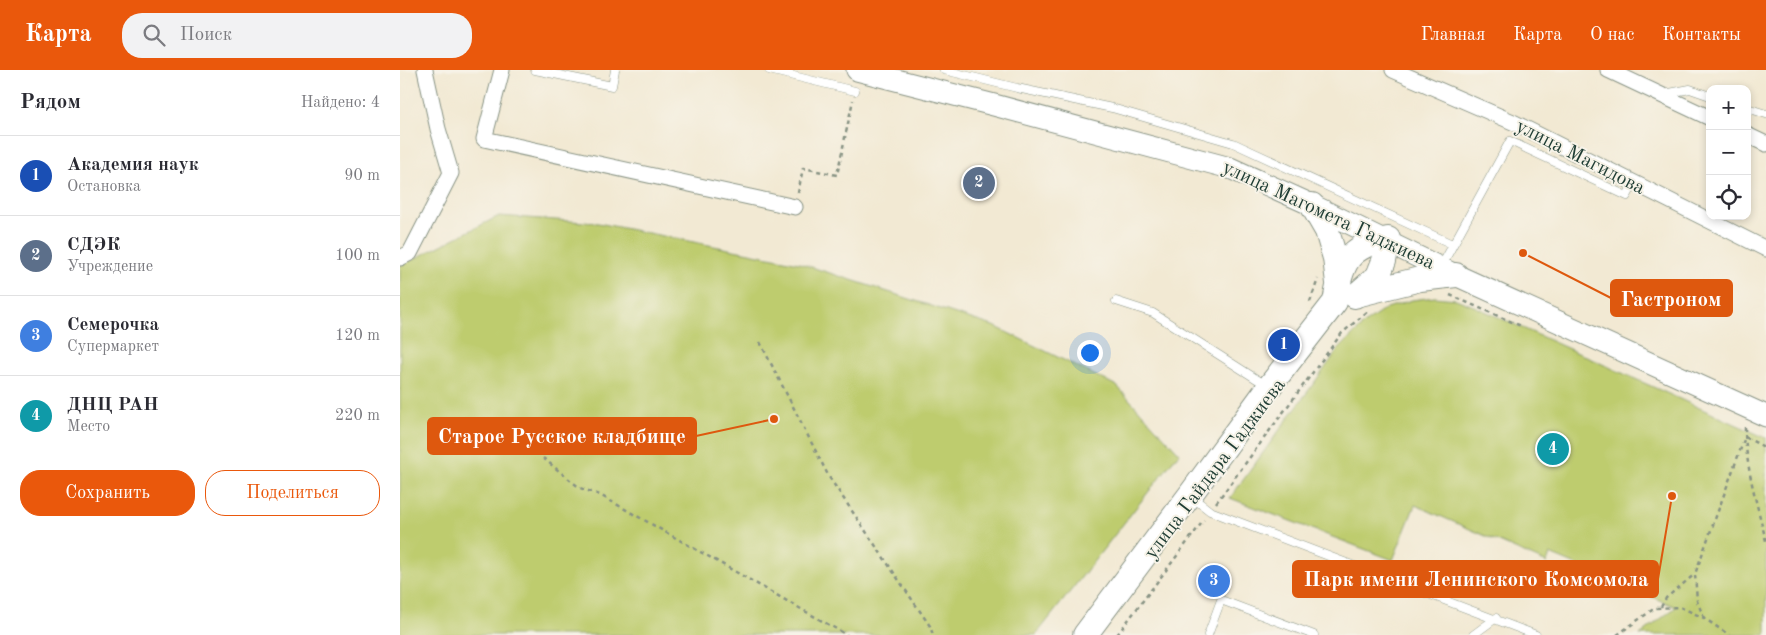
<!DOCTYPE html>
<html lang="ru">
<meta charset="utf-8">
<style>
:root{--surface:#fff;--page:#f2f2f3;--text:#2b2b33;--muted:#7c7c81;--line:#e1e1e2;--accent:#ea580c}
body{margin:0;font-family:"Old Standard TT",serif;background:var(--page);color:var(--text)}
.controls{position:absolute;right:15px;top:15px;display:grid;overflow:hidden;border-radius:10px;box-shadow:0 2px 8px #0003}
.controls button{width:45px;height:45px;display:grid;place-items:center;padding:0;border:0;border-bottom:1px solid var(--line);background:var(--surface);color:var(--text);font:25px sans-serif}
.you{position:absolute;left:689px;top:282px;width:18px;height:18px;margin:-12px;border:4px solid #fff;border-radius:50%;background:#1a73e8;box-shadow:0 0 0 8px #1a73e833}
.badge{display:grid;place-items:center;width:32px;height:32px;border-radius:50%;background:var(--accent);color:#fff;font-size:16px;font-weight:700}
.pin{position:absolute;translate:-50% -50%;border:2px solid #fff;box-shadow:0 1px 5px #0006}
.list{margin:0;padding:0;list-style:none}
h2{display:flex;justify-content:space-between;align-items:center;height:65px;margin:0;padding:0 20px;font-size:21px}
h2 small{font-size:16px;font-weight:400;color:var(--muted)}
.list li{display:grid;grid-template-columns:32px 1fr auto;gap:15px;align-items:center;box-sizing:border-box;height:80px;padding:0 20px;border-top:1px solid var(--line)}
.list b{display:block;font-size:19px;white-space:nowrap}
.list p{margin:0;font-size:16px;white-space:nowrap;color:var(--muted)}
.list em{font-size:16px;font-style:normal;color:var(--muted)}
.actions{display:flex;gap:10px;padding:15px 20px}
.actions a{flex:1;padding:11px 0;border:1px solid var(--accent);border-radius:20px;text-align:center;font-size:18px;color:var(--accent)}
.actions .main{background:var(--accent);color:#fff}
.icon{flex:none;width:28px;height:28px;fill:none;stroke:currentColor;stroke-width:2;stroke-linecap:round;stroke-linejoin:round}
.map{position:relative;flex:none;width:1366px;height:565px;overflow:hidden}
header{display:flex;align-items:center;gap:30px;box-sizing:border-box;height:70px;padding:0 25px;background:var(--accent);color:#fff}
header strong{font-size:24px}
nav{display:flex;gap:28px;margin-inline-start:auto;font-size:18px}
.search{width:350px;height:45px;background:var(--page);display:flex;align-items:center;gap:12px;box-sizing:border-box;padding:0 18px;border-radius:20px;color:var(--muted);font-size:19px}
main{display:flex}
aside{flex:1;background:var(--surface)}
.map>svg:first-child{display:block}
</style>
<header>
<strong>Карта</strong>
<div class="search"><svg class="icon" aria-label="search" viewBox="0 0 24 24"><circle cx="10" cy="10" r="6"/><path d="M15 15l6 6"/></svg>Поиск</div>
<nav><a>Главная</a><a>Карта</a><a>О нас</a><a>Контакты</a></nav>
</header>
<main>
<aside>
<h2>Рядом<small>Найдено: 4</small></h2>
<ul class="list">
<li><span class="badge" style="background:#1a4fb4">1</span><div><b>Академия наук</b><p>Остановка</p></div><em>90 m</em></li>
<li><span class="badge" style="background:#5c6f8a">2</span><div><b>СДЭК</b><p>Учреждение</p></div><em>100 m</em></li>
<li><span class="badge" style="background:#3f7fe0">3</span><div><b>Семерочка</b><p>Супермаркет</p></div><em>120 m</em></li>
<li><span class="badge" style="background:#0f9aa8">4</span><div><b>ДНЦ РАН</b><p>Место</p></div><em>220 m</em></li>
</ul>
<div class="actions"><a class="main">Сохранить</a><a>Поделиться</a></div>
</aside>
<div class="map">
<svg width="1366" height="565" viewBox="0 0 1366 565">
<rect width="100%" height="100%" fill="#f7f3e8"/>
<filter id="ink" filterUnits="userSpaceOnUse"><feTurbulence type="fractalNoise" baseFrequency=".02" numOctaves="2"/><feDisplacementMap in="SourceGraphic" scale="10" xChannelSelector="R" yChannelSelector="G"/><feConvolveMatrix kernelMatrix="1 2 1 2 8 2 1 2 1" color-interpolation-filters="sRGB"/></filter>
<filter id="wash" filterUnits="userSpaceOnUse"><feTurbulence type="fractalNoise" baseFrequency=".0096" numOctaves="4" result="noise"/><feDisplacementMap in="SourceGraphic" scale="20" xChannelSelector="R" yChannelSelector="G"/><feGaussianBlur stdDeviation="1.12" result="paint"/><feColorMatrix in="noise" values="0 0 0 0 0 0 0 0 0 0 0 0 0 0 0 0 0 1.4 0 .05"/><feComposite in="paint" operator="in"/></filter>
<g filter="url(#wash)">
<rect width="100%" height="100%" fill="#f2e9d3"/>
<!-- green -->
<path fill="#becc6e" stroke="#6e8451" d="M99,146L198,153L399,193L596,257L717,316L779,383L636,565H0V196Z
M1035,227L1056,229L1076,237L1366,368V565H1240L1276,537L1150,484L1147,493L1015,435L993,490L830,428L938,280L965,253L987,238L1012,230Z"/>
</g>
<g filter="url(#ink)">
<g fill="none" stroke-linecap="round" stroke-linejoin="round">
<!-- service casing -->
<g stroke="#889384" stroke-width="9">
<path id="service" d="M135,0L212,16L215,0
M369,0L455,21
M544,0L617,18L712,38L833,73L1052,174
M1264,24L1290,19L1310,26
M1347,38L1366,44
M1042,195L1110,71L1227,126L1234,113
M716,231L753,243L866,315
M792,427L810,441L1136,565
M808,565L821,530L914,565
M1073,565L1096,548"/>
</g>
<!-- minor casing -->
<g stroke="#889384" stroke-width="17">
<path id="minor" d="M102,0L84,69L395,137
M993,0L1115,53L1366,179
M1208,0L1310,48
M1347,65L1366,74
M0,188L10,183L51,103L38,59L25,0"/>
</g>
<!-- secondary casing -->
<g stroke="#889384" stroke-width="23">
<path id="secondary" d="M457,0L594,35L830,98L912,135L1049,202L1366,346"/>
</g>
<!-- primary casing -->
<g stroke="#889384" stroke-width="26">
<path id="primary" d="M912,135L927,161L935,188L938,213
M960,224L1020,209L1056,205
M685,565L790,425L869,317L935,232C942,193 946,177 988,169L984,191L978,206L955,226"/>
</g>
<!-- path -->
<path stroke="#889384" stroke-width="2.5" stroke-dasharray="4 4" stroke-linecap="butt" d="M398,123L403,98L437,105L453,30
M1050,225L1121,256
M910,232L918,209
M360,272L429,407L530,556L533,565
M1345,357C1345,395 1357,434 1366,471
M143,388L180,418L200,425L447,565
M816,433L942,263L967,242
M1261,537L1266,528L1295,504
M1304,548L1297,531L1295,504L1345,367L1366,378
M717,565L804,450
M1217,565L1255,538L1280,537L1304,548L1329,565"/>
<!-- service -->
<use href="#service" stroke="#fff" stroke-width="8"/>
<!-- minor -->
<use href="#minor" stroke="#fff" stroke-width="15"/>
<!-- secondary -->
<use href="#secondary" stroke="#fff" stroke-width="21"/>
<!-- primary -->
<use href="#primary" stroke="#fff" stroke-width="24"/>
</g>
</g>
<g text-anchor="middle" stroke-width="4" stroke-linejoin="round" paint-order="stroke">
<!-- street labels -->
<g font-size="20" fill="#1f3d34" stroke="#f7f3e8">
<text transform="translate(1181 86) rotate(27)" y="7">улица Магидова</text>
<text transform="translate(929 144) rotate(25)" y="7">улица Магомета Гаджиева</text>
<text transform="translate(814 398) rotate(-53)" y="7">улица Гайдара Гаджиева</text>
</g>
</g>
<!-- callouts -->
<path fill="none" stroke="#de580e" stroke-width="2" d="M1123 183L1211 228M374 349L296 366M1272 426L1258 509"/>
<g fill="#de580e" stroke="#f7f3e8" stroke-width="2">
<circle cx="1123" cy="183" r="5"/>
<circle cx="374" cy="349" r="5"/>
<circle cx="1272" cy="426" r="5"/>
</g>
<g fill="#de580e" stroke="#de580e" stroke-width="2">
<rect x="1211" y="210" width="121" height="36" rx="5"/>
<rect x="28" y="348" width="268" height="36" rx="5"/>
<rect x="893" y="491" width="365" height="36" rx="5"/>
</g>
<g font-size="21" text-anchor="middle" font-weight="bold" fill="#fff">
<text x="1271" y="236">Гастроном</text>
<text x="162" y="373">Старое Русское кладбище</text>
<text x="1076" y="516">Парк имени Ленинского Комсомола</text>
</g>
</svg>
<div class="controls">
<button>+</button>
<button>−</button>
<button><svg class="icon" aria-label="locate" viewBox="0 0 24 24"><circle cx="12" cy="12" r="6"/><path d="M12 2v4M12 18v4M2 12h4M18 12h4"/></svg></button>
</div>
<div class="you"></div>
<div class="pin badge" style="left:884px;top:275px;background:#1a4fb4">1</div>
<div class="pin badge" style="left:579px;top:113px;background:#5c6f8a">2</div>
<div class="pin badge" style="left:814px;top:511px;background:#3f7fe0">3</div>
<div class="pin badge" style="left:1153px;top:379px;background:#0f9aa8">4</div>
</div>
</main>
